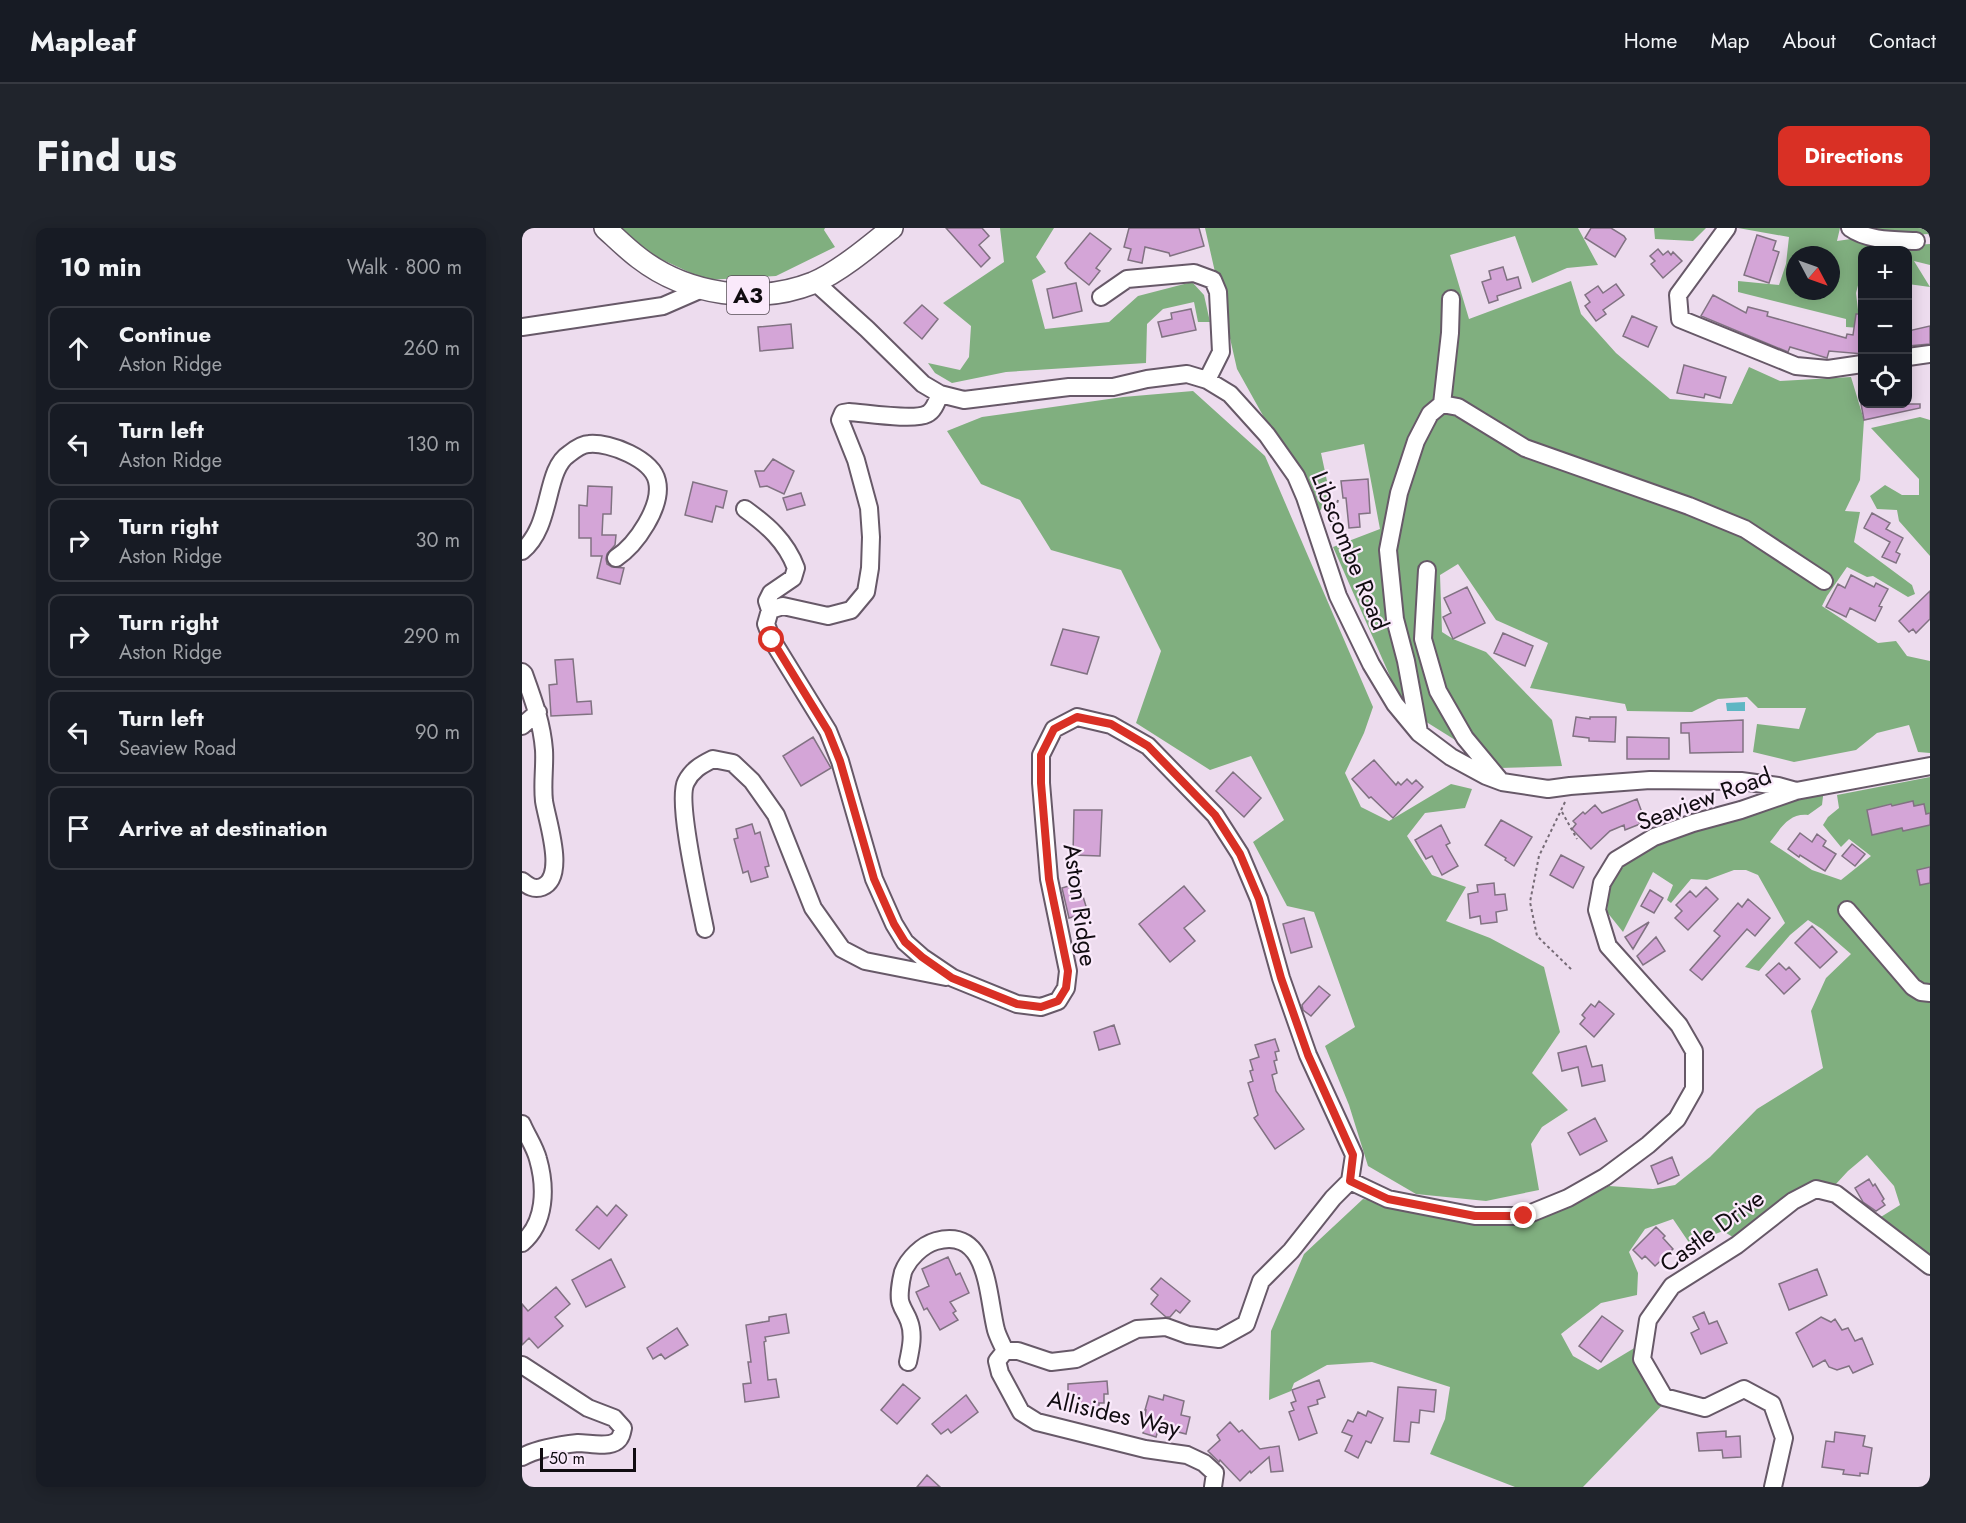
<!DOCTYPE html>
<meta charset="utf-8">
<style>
:root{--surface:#171b24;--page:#20242c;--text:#f1f3f6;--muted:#9ea1a6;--line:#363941;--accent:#d93025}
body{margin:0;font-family:Jost,sans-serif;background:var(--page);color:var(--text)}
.controls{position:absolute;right:18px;top:18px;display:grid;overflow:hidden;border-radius:12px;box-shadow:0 3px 15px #0003}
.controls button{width:54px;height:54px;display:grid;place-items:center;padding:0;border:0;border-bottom:2px solid var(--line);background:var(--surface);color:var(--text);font:30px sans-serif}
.compass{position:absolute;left:1264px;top:18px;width:54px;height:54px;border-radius:50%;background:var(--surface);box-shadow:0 3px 15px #0003;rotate:131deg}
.scale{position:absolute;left:18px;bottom:15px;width:96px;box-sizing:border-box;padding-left:6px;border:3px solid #110c11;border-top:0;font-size:16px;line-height:21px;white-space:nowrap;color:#110c11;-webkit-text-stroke:4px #fae9fb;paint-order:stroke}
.stop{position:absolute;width:18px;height:18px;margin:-14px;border:4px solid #d93025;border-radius:50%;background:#fff}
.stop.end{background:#d93025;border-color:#fff;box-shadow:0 2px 6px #0008}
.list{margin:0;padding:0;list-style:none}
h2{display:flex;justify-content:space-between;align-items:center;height:78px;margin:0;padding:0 24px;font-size:26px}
h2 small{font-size:20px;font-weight:400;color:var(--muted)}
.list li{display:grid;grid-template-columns:39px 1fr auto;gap:18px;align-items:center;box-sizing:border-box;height:84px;margin:0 12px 12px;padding:0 12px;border:2px solid var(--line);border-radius:12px}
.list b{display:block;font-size:22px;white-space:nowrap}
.list p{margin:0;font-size:20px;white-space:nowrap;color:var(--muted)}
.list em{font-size:20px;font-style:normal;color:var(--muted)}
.icon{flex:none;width:33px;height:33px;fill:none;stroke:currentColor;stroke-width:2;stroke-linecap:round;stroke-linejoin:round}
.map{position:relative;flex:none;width:1408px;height:1259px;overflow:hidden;border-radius:12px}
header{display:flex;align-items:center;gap:36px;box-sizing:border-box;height:84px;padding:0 30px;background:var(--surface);border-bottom:2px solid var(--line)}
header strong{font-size:28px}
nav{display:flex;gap:33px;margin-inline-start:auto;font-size:21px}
.intro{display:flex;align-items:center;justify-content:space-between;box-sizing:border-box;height:144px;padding:0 36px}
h1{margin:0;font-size:42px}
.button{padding:15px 27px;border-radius:12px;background:var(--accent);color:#fff;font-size:21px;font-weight:700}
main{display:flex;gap:36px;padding:0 36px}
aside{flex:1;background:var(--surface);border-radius:12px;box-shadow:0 3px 15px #0003}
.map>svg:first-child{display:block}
</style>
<header>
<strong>Mapleaf</strong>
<nav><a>Home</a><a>Map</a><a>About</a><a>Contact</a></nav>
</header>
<div class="intro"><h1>Find us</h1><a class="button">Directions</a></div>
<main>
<aside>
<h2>10 min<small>Walk · 800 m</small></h2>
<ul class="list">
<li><svg class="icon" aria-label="ahead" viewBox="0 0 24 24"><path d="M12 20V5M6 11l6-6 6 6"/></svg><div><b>Continue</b><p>Aston Ridge</p></div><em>260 m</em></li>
<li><svg class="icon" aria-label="left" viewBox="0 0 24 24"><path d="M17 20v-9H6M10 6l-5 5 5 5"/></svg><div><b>Turn left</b><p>Aston Ridge</p></div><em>130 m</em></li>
<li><svg class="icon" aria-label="right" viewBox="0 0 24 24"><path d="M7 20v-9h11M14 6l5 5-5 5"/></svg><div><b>Turn right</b><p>Aston Ridge</p></div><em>30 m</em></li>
<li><svg class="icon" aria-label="right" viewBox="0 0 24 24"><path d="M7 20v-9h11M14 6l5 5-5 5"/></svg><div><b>Turn right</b><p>Aston Ridge</p></div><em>290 m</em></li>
<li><svg class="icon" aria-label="left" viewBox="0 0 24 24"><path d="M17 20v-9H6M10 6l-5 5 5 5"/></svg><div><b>Turn left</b><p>Seaview Road</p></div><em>90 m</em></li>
<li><svg class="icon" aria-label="arrive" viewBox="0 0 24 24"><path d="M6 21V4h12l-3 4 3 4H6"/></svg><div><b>Arrive at destination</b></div></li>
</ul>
</aside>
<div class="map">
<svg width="1408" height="1259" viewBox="0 0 1408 1259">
<rect width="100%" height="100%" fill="#eddcee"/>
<!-- forest -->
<path fill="#80af7f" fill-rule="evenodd" d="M93,0H303L302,2L313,19L254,48L184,52L117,21Z
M478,0H532L514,29L524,44L510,52L523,101L587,94L616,68L670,54L682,67L688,94H676L672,74L641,81L625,96L624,135L484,144L430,155L413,145L406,135L438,142L447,129L449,98L421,75L482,34Z
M683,0H1056L1076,37L1045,40L1010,55L993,8L928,27L947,91L1049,53L1059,86L1094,125L1148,171L1210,176L1227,139L1258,153L1329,149L1342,192L1338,252L1323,283L1338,284L1332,314L1390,357L1393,366L1386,369L1351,348L1345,349L1325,339L1305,368L1300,378L1356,415L1374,413L1385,428L1408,433V525L1396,524L1387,497L1355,505L1334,522L1272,534L1231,524L1235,496L1277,501L1284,480H1236L1225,469L1196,471L1170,484L1105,483L1103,476L1008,460L1026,415L974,392L936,336L918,347L920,404L931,411L964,424L1030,492L1040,538L978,540L882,480L811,319L858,301L842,216L799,225L808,267L796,286L715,141Z
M1132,0H1184L1171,13L1133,11Z
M1216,0H1318L1315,13L1336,10L1346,16V22H1340V42L1334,65L1336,82L1340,83L1338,100L1324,99V91L1216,64V53L1257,57L1264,36L1267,9ZM1273,27H1309V63H1273Z
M1341,0H1408V6L1381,7Z
M1408,16V37L1392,33L1408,59L1386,56V22H1361L1362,19Z
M671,163L743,228L851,479L842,505L823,545L839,579L867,593L929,556L950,561L943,580L903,585L885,608L910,647L944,659L924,693L968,710L1022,739L1038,804L1010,845L1046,882L1020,899L1009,916L1017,962L964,973L894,966L846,938L827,877L803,818L833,799L792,684L765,678L731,614L762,592L729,528L688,542L614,495L639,423L599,342L529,322L498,272L459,256L425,203L460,189L601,169Z
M1398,189L1408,192V328L1377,293L1375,282L1355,281L1348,268L1363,257L1380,267H1397V251L1349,200Z
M1408,549V1031L1354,992L1378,977L1372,958L1345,927L1326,943L1313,957L1214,1011L1201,1003L1168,1016L1151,991L1123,1001L1107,1024L1116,1045L1115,1067L1079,1075L1039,1106L1051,1128L1076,1142L1114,1119L1126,1122L1137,1149L1152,1165L1061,1259H993L908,1226L923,1191L928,1159L850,1134L805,1137L772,1155L769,1163L747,1172L749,1103L782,1026L841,971L953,990L1002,993L1048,979L1087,958L1131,961L1153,957L1188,929L1235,881L1301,840L1289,783L1304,750L1329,726L1300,701L1286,692L1268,707L1237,743L1223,739L1263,695L1236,647L1224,642H1212L1185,652L1169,651L1149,675L1145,672L1151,657L1131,644L1101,704L1085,684L1088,646L1117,620L1302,560L1300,577L1286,587C1267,585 1259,600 1248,614L1290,642L1319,652L1349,628L1327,611L1319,619L1301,597L1306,589L1317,580L1315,567Z"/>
<!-- water -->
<path fill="#5eb6c3" d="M1223,474V483H1205L1204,475Z"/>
<!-- building -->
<path fill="#d4a5d7" stroke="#817282" stroke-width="1.5" d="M424,0H460L467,8L457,17L468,30L459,39Z
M607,0H677L682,18L648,28L647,25L623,19L620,35L606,32L609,21L602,19Z
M1069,0H1089L1102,8L1104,11L1093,29L1063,10Z
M568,5L589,21L574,40L578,43L567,57L546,40L543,35Z
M1235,7L1254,13L1251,22L1257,24L1247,55L1222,47Z
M1136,21L1141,27L1146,23L1149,27L1151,24L1160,33L1141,50L1129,36L1133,33L1128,28Z
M981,39L985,52L996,49L999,60L975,68L976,72L967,75L960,54L969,51L967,43Z
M554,55L560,83L531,90L525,61Z
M1094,56L1102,67L1081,82L1084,86L1074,93L1063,78L1068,74L1063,67L1076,58L1081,65Z
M1191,67L1224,85L1226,79L1246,84L1245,88L1324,110L1325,106L1331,107L1334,86H1341V126L1307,123L1305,130L1268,119L1266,124L1179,88Z
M400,77L416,91L400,111L382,95Z
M669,81L674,102L640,109L636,94L650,91L649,85Z
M1110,88L1135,99L1126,119L1101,108Z
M269,96L271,120L238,123L236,99Z
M1408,98V116L1386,118V103Z
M1162,137L1204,149L1198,170L1183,166L1182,170L1155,165Z
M1339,176H1398V180L1342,192Z
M251,231L272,243L262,266L245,258L238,259L233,243H242Z
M846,251L848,285L837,286L838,299L827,300L824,270H821L819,253Z
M171,254L205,263L201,280L194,278L190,294L163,287Z
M66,258L90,259L89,286H81L80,307H94L93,317L85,326L84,331L85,336L90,339L102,340L98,356L75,350L80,328H69V310H57V277L65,278Z
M279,265L283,277L265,282L261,270Z
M1350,285L1368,295L1364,301L1381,310L1374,324L1378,326L1374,335L1360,329L1368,314L1342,300Z
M1329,347L1352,359L1354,355L1366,361L1357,378L1360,379L1353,393L1328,380L1324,389L1304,379L1316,356L1323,360Z
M945,359L963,395L931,411L921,389L929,385L922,370Z
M1408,363V391L1394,405L1391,401L1387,404L1377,393Z
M541,401L577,409L565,446L529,437Z
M981,405L1011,418L1003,438L972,425Z
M51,431L55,474L69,473L70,486L29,488L27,457L35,456L33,432Z
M1054,489L1068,491V489H1094L1093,514L1067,513V510L1051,508Z
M1221,492V524L1168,525L1167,505H1159V495Z
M291,509L309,540L279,558L261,528Z
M1105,509L1147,510V531H1105Z
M852,532L874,557L876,554L879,557L885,551L890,556L894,552L901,559L871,590L849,569L847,570L830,551Z
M711,544L739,570L722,589L694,563Z
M1115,571L1122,590L1116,592L1118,596L1103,602L1102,597L1088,603L1069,621L1050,601L1054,596L1051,593L1061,584L1063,586L1073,577L1080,585Z
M1391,573L1392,578L1402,576L1404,586L1408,585V597L1381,603L1380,600L1350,607L1345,582L1369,576L1370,578Z
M552,582H580L578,628L551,627Z
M979,592L1010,609L992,638L983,632L984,630L963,617Z
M230,596L233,606L238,604L247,638L243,639L246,649L229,654L226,643L221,645L212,611L216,610L214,601Z
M919,597L928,615L924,617L936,638L920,647L910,628L904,631L893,612Z
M1278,605L1290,614L1295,606L1304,613L1301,618L1314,626L1303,643L1278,627L1277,629L1266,621Z
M1330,616L1343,626L1333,638L1320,628Z
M1039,627L1062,639L1051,660L1028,647Z
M1408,639V655L1398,657L1395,642Z
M557,655L566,685L547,690L540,660Z
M972,655L973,667L983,666L985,682L974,684L975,694L959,696L958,688L948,690L946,666L956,664L955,657Z
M662,658L683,683L662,700L673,713L648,734L617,696Z
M1184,659L1196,671L1166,702L1153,690L1160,683L1154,677L1168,663L1174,669Z
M1128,662L1141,670L1132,685L1119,678Z
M1226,671L1248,690L1233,708L1225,701L1180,752L1168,742L1198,708L1192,703L1216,675L1220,679Z
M782,690L790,719L769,725L761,696Z
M1127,694L1111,721L1103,709Z
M1290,698L1315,724L1298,740L1273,715Z
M1134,709L1143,723L1121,737L1115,728Z
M1257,735L1264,742L1267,739L1278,751L1262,766L1244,747Z
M797,758L808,767L789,788L781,782L780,777Z
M1077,773L1092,786L1072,809L1058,796L1063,790L1060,787L1069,776L1073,779Z
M592,797L598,816L577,822L572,804Z
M753,811L757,823L753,824L755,832L752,833L755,845L750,847L754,863L782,901L753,921L732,890L736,887L726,855L731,853L728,843L731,842L728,832L737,829L733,817Z
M1064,818L1070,839L1080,837L1083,853L1060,858L1056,839L1040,843L1036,825Z
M1073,890L1085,913L1058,927L1046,905Z
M1150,929L1157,947L1136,956L1129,938Z
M1347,951L1351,958L1353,956L1362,971L1360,973L1363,977L1354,983L1341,974L1333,960Z
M94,977L105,987L77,1021L54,1002L75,978L85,988Z
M1134,999L1143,1008L1141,1010L1151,1021L1133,1038L1123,1028L1120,1031L1111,1022Z
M426,1029L434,1047L438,1045L447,1065L428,1074L434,1083L431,1085L436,1092L418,1102L405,1080L402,1082L394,1064L407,1058L400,1041Z
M89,1031L103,1059L64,1079L50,1052Z
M1295,1041L1305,1067L1267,1082L1257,1056Z
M639,1050L668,1073L658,1085L654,1082L648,1089H644L629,1076L636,1067L629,1061Z
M34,1059L48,1076L33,1089L41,1098L16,1120L7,1110L0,1117V1076L6,1083Z
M1182,1084L1187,1096L1195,1093L1205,1115L1179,1126L1169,1105L1177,1101L1171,1089Z
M264,1086L267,1105L243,1109L244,1113L242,1114L246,1152L254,1151L257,1169L223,1174L221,1156L229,1155L226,1134H229L224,1097L247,1093V1089Z
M1080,1088L1101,1103L1079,1134L1057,1118Z
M1299,1089L1309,1094L1313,1091L1320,1102L1326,1100L1333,1113L1340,1110L1351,1136L1331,1145L1327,1138L1315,1142L1307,1139L1303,1132L1291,1139L1274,1105Z
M155,1100L166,1117L143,1131L139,1126L131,1131L125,1120Z
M797,1152L803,1169L795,1172L796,1176L786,1179L795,1205L777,1212L767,1184L772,1182L769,1175L774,1173L770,1162Z
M585,1153L586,1166H582V1175H577V1183L561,1184L560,1176H551L550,1168H546V1156Z
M381,1156L398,1170L375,1196L359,1182Z
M876,1159L914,1162L912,1184L898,1182L897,1195L889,1194L887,1214L872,1213Z
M444,1167L456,1184L429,1205L426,1201L419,1206L410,1196Z
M642,1167L662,1173L659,1187L668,1189L664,1206L637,1199L634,1209L621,1205L624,1192H622L624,1182H623L627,1168L641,1172Z
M846,1183L861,1190L849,1215L844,1213L836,1230L823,1223L830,1208L820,1204L826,1192L831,1194L836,1184L844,1188Z
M708,1194L717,1204L720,1202L738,1221L757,1218L761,1243L749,1244L747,1229L729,1245L728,1243L718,1253L698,1232L697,1234L686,1223L698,1212L695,1207Z
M1204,1203V1209L1218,1208L1219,1229L1201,1230L1200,1222L1177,1223L1175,1205Z
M1313,1204L1343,1208L1341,1218L1350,1220L1346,1246L1338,1245V1248L1321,1246L1322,1242L1300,1239L1304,1213L1312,1214Z
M405,1247L418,1259H395Z"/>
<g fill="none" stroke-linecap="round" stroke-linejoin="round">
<!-- minor casing -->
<g stroke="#675968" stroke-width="20">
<path id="minor" d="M1205,0L1156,67L1158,91L1274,138L1306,141L1340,136
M1328,0C1346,13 1373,12 1394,13
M293,54L345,101L401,156L418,166L442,172L547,159H591L625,151L665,146L685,152L708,166L745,207L774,248L783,269L816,368L849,436L873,476L897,505L929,529L964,548L980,554L1026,561L1048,558L1128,552L1219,553L1256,558L1274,563
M579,69L605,51L672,45L691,52L696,64L699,124L685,152
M0,99L141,78L180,61
M1386,129L1408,126
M418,166C415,173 412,183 405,186C392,193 343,185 327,184L321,185L318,192L334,232L347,280L349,309L348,340L344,364L329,382L306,388L261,378L248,382L244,396L250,412L306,503L318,533L352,651L372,696L383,714L400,729L431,750L495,776L519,779L536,773L544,760L546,743L527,651L519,555V527L532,501L555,489L589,497L626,518L693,587L718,626L737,671L759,750L786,827L832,927L828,953
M920,176L936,179L1003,220L1167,278L1223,301L1302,353
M223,281C245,297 264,313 274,340L271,350L249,365L245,373L248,382
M0,323C31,298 22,242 47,226C52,222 61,216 67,216C88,214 130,231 135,253C141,278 114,317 94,330
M905,342L901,411L916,463L943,510L977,551
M0,444L2,446C11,471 20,495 22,522C23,539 20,556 22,573C25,593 45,649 20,659C12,662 6,658 0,653
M0,498L16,484
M897,504L884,433L873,391L866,322L877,265L894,213L908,186L920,176L928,105L929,71
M1325,682L1391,759L1399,764L1408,765
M183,701C178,675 154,573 164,554C170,542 179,537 191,531L211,535L230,553L254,587L291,680L320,721L343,733L424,749
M0,896C5,908 13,919 16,931C24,959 24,995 0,1015
M828,953L866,971L953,988H1002L1046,970L1083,949L1126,917L1155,891L1172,861V823L1157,797L1086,718L1075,682L1080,655L1094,632L1132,609L1171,595L1219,582L1274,563L1408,538
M386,1134C389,1120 392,1106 387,1093C385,1087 381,1082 379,1076C376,1069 379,1052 381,1044C386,1031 400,1017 414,1013C467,999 465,1067 474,1102C476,1109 480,1116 483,1123
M0,1137L66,1180L92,1190L101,1200C100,1205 99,1210 95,1213C86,1220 67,1215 56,1215C38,1217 16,1220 0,1229
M691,1259L693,1245L682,1235L665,1227L623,1221L515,1194L499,1184L478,1145L475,1133L483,1123H496L529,1134L554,1131L615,1101L644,1099L666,1107L697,1111L724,1096L739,1053L769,1023L811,970L828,953
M1251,1259L1262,1210L1250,1176L1222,1161L1183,1180L1142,1169L1120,1131L1126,1092L1150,1058L1215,1017L1271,973L1294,961L1314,966L1408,1038"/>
</g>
<!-- major casing -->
<g stroke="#675968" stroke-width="24">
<path id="major" d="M83,0C94,10 105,21 117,30C165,67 235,77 291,55C317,44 348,18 370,0"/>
</g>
<!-- path -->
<path stroke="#766b76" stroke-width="2" stroke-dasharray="3 3" stroke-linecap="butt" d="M809,298L816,272
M1043,574L1017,628L1008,674L1015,708L1051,743
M1040,584L1055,611"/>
<!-- minor -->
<use href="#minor" stroke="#fff" stroke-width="16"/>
<!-- major -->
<use href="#major" stroke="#fff" stroke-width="21"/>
</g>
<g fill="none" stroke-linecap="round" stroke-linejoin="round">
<!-- route -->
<path stroke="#d93025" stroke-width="8" d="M250,412L306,503L318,533L352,651L372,696L383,714L400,729L430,750L495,776L519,779L536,773L544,760L546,743L527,651L519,555V527L532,501L555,489L589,496L626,518L693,587L718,626L737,671L759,750L786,827L831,927L828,953L866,971L953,988H1002"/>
</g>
<g text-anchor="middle" stroke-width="4.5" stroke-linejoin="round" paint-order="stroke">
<!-- shield labels -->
<rect fill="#fae9fb" stroke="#574e57" stroke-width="1.5" x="205" y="48" width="42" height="38" rx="4.5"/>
<g font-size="22" font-weight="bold" fill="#110c11">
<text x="226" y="75">A3</text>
</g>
<!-- street labels -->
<g font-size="24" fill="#110c11" stroke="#fae9fb">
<text transform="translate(828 323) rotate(68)" y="8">Libscombe Road</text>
<text transform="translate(1182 571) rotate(-20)" y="8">Seaview Road</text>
<text transform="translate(558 677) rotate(82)" y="8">Aston Ridge</text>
<text transform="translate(1190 1003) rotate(-36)" y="8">Castle Drive</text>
<text transform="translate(592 1186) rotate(13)" y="8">Allisides Way</text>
</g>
</g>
</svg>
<div class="controls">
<button>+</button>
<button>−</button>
<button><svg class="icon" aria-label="locate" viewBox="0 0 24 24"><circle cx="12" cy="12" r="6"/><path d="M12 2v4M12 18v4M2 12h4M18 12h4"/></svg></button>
</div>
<svg class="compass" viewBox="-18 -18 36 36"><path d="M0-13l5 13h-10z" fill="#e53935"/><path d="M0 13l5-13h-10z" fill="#9ea1a6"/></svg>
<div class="scale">50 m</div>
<div class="stop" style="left:250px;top:412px"></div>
<div class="stop end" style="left:1002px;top:988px"></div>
</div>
</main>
